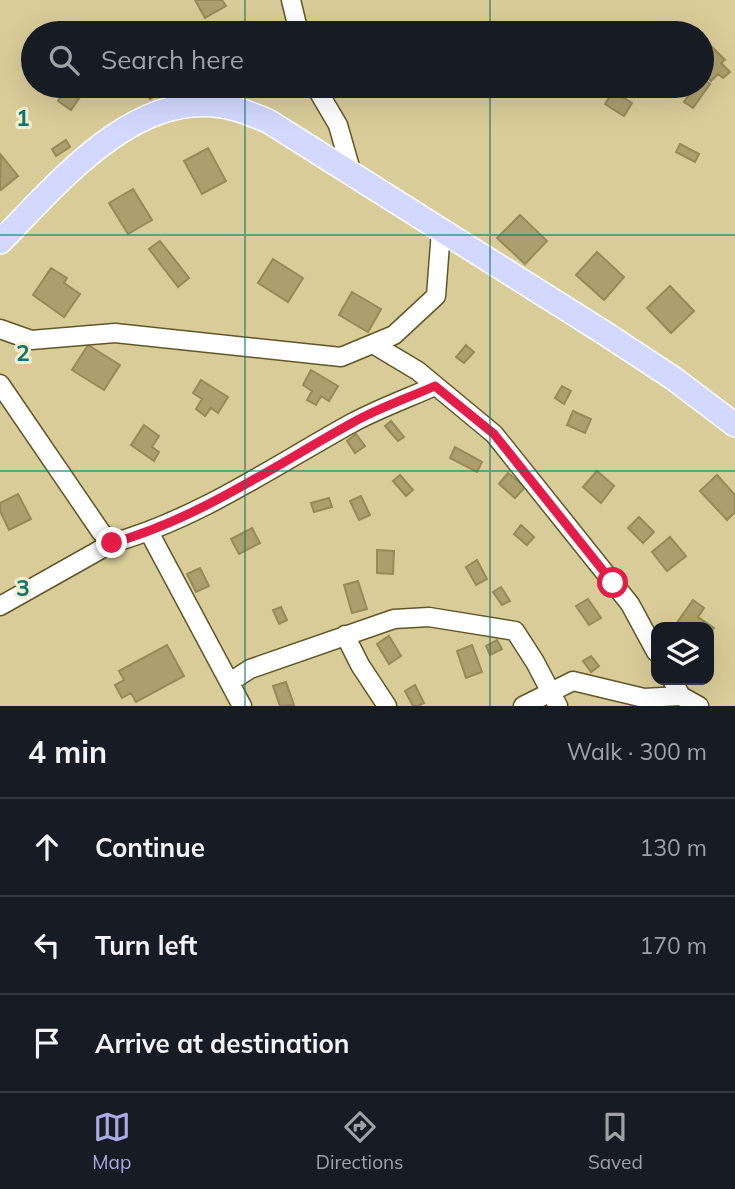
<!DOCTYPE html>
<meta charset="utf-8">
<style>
:root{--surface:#171b24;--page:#242831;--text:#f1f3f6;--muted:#9ea1a6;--line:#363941;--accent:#aaabe3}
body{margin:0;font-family:Mulish,sans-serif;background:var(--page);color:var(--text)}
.controls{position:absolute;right:21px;bottom:21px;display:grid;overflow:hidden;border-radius:14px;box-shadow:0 7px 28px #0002}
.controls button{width:63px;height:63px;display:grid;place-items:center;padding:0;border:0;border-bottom:2px solid var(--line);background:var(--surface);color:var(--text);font:35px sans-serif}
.stop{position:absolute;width:21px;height:21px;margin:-16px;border:5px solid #e11d48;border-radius:50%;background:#fff}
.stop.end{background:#e11d48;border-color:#fff;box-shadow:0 2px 7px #0008}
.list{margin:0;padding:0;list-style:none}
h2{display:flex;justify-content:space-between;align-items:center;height:91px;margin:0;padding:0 28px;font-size:30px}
h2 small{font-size:23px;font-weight:400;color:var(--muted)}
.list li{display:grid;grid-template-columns:46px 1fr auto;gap:21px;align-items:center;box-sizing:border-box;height:98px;padding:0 28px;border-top:2px solid var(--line)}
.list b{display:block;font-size:26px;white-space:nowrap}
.list em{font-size:23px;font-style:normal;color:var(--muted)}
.icon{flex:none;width:38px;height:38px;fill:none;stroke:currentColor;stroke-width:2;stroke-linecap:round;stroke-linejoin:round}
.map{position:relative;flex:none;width:735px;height:706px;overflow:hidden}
.search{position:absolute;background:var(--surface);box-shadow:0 7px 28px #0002;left:21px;right:21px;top:21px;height:77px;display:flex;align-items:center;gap:18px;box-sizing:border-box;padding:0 24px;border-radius:38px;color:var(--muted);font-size:26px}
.sheet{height:385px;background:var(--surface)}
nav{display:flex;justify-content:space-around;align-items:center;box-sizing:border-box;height:98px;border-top:2px solid var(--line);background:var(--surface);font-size:19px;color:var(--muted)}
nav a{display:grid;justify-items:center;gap:4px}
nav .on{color:var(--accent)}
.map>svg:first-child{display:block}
</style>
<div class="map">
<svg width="735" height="706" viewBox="0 0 735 706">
<rect width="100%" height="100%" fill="#d8cd98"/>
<!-- building -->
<path fill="#aba06d" stroke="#958a58" stroke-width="2" d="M195,0H222L226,6L205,18Z
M702,41L708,47L710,45L725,60L721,63L730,72L723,78L718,74L711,81L702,71Z
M702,78L710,84L693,108L684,102L695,86H702Z
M68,86H76L84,91L71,110L58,101Z
M142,86H173L150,99Z
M613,91L632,103L624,116L605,104Z
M66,140L70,147L56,156L52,149Z
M680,144L699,154L695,162L676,152Z
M208,148L226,181L202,194L184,161Z
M1,155L18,176L1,190L0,188Z
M133,189L152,220L128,234L109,203Z
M520,215L547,241L525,264L497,238Z
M160,241L189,278L178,287L149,249Z
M597,252L624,277L604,300L576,275Z
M273,259L303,278L288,302L258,283Z
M51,268L67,278L64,283L80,294L64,317L33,295Z
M670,286L694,311L671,333L647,308Z
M352,292L381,309L368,332L339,315Z
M88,345L120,365L104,390L72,370Z
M466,345L474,352L464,363L456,357Z
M311,370L338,386L329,401L321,396L316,405L307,400L312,391L303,385Z
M201,380L228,397L218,413L211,408L205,416L196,409L202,399L193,393Z
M562,386L571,391L564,404L555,398Z
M573,411L591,419L585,433L567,425Z
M391,421L404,437L398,441L385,426Z
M144,425L159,436L152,447L159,452L154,461L131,445Z
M356,434L365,446L355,453L347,441Z
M455,447L482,462L477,472L450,458Z
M597,471L614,486L601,503L583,487Z
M508,473L525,487L515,498L499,484Z
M400,475L413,490L406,496L393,481Z
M717,475L735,495V512L727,520L700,491Z
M18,494L31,519L9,530L0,511V503Z
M361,496L370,515L359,520L350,501Z
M329,498L332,507L314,512L311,503Z
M639,517L654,532L643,543L628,528Z
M521,525L534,537L527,545L514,534Z
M252,528L260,543L239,554L231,539Z
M670,537L686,556L667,571L652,552Z
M377,550L394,551L393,574L377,573Z
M477,560L487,579L476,585L466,567Z
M200,568L209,586L196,592L187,574Z
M358,581L367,609L352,613L344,585Z
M501,587L510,601L502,605L493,592Z
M588,599L601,618L589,625L576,606Z
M693,600L704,608L698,617L714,628L709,635V627H674Z
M281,607L287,620L279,624L273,610Z
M389,636L401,656L389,664L377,644Z
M497,640L502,649L490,655L486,646Z
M167,645L184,676L136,702L131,693L122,698L115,685L124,680L119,671Z
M472,645L482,672L466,678L457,651Z
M591,656L599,666L591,672L583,661Z
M286,682L294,705L280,706L273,686Z
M415,685L424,703L418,706H413L405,691Z"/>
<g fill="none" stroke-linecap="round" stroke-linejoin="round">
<!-- minor casing -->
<g stroke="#615726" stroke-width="21">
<path id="minor" d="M291,0L299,33
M315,86L338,125L352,174
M0,329L31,340L115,333L341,357L394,335L436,296L441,231
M373,344L418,371L494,434L630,604L656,652
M0,384L101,532L112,543C198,519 274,466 352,423C378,409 408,398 435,386
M149,532L242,706
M0,606L112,543
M345,635L360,665L387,706
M672,680L681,696
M230,682L250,669L394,619L429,617L515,631L535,662L558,706
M523,706L573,681L644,698L681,696L699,706"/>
</g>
<!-- major casing -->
<g stroke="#fff" stroke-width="26">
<path id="major" d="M0,242C57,185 132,91 222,106C238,108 253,115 268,121L603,332L673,378L735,425"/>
</g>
<!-- minor -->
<use href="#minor" stroke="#fff" stroke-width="18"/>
<!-- major -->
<use href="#major" stroke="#d3d9fe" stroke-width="23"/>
</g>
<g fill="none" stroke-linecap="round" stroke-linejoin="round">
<!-- route -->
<path stroke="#e11d48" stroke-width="9" d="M112,543C198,519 274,466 352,423C378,408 408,398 435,386L494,434L613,583"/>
</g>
<!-- grid -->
<path fill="none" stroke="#0f766e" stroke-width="2" stroke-opacity="0.55" d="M245,0V33M490,0V33M245,86V706M490,86V706M0,235H735M0,471H735"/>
<g font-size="23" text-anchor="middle" font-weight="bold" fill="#0f766e" stroke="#f2edd3" stroke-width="6" stroke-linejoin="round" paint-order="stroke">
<text x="23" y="126">1</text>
<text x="23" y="361">2</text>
<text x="23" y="596">3</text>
</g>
</svg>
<div class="controls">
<button><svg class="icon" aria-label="layers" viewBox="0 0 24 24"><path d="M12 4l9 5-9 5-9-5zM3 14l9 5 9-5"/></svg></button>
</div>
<div class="stop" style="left:613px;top:583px"></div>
<div class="stop end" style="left:112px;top:543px"></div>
<div class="search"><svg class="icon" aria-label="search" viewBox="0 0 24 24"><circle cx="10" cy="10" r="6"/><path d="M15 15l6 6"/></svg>Search here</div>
</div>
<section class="sheet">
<h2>4 min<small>Walk · 300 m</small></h2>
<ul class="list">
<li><svg class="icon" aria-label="ahead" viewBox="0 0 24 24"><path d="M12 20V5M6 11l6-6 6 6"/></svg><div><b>Continue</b></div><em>130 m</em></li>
<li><svg class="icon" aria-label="left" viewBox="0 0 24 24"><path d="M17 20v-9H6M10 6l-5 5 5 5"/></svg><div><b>Turn left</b></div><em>170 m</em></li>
<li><svg class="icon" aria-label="arrive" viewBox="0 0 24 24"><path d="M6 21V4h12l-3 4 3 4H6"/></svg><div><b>Arrive at destination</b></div></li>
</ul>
</section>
<nav>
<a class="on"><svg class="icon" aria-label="map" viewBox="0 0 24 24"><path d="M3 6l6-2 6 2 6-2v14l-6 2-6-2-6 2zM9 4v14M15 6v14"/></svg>Map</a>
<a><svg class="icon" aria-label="directions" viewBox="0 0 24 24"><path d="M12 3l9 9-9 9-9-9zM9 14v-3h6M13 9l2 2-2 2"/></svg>Directions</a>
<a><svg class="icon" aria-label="saved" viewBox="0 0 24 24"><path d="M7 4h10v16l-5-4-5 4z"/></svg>Saved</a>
</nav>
